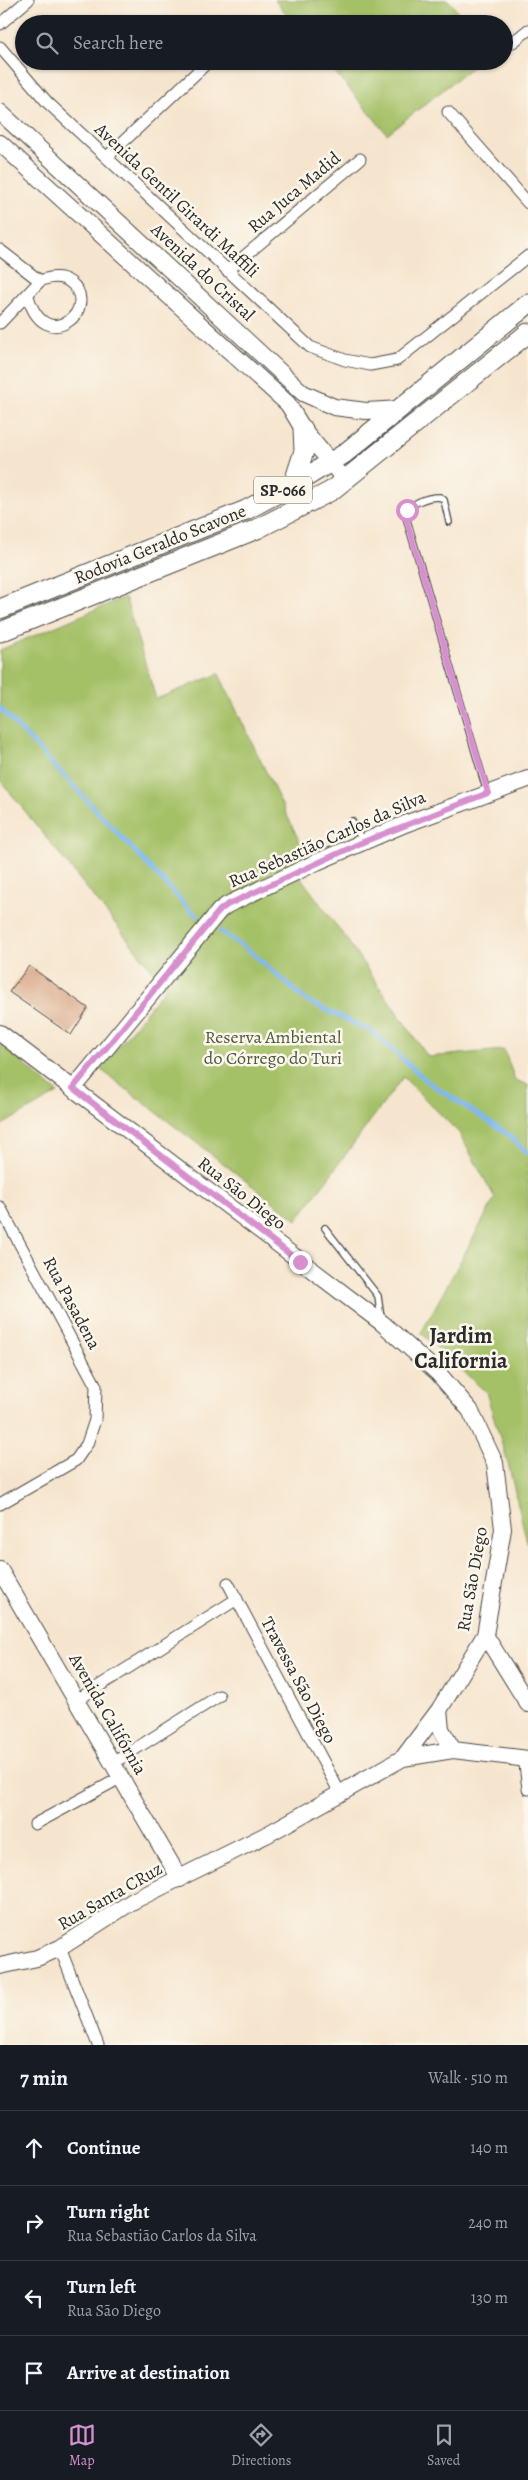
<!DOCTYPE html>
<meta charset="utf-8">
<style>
:root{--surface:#171b24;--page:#242831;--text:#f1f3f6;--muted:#9ea1a6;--line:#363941;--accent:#d690ce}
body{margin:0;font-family:Alegreya,serif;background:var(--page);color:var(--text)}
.stop{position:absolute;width:15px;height:15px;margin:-11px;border:4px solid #d690ce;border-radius:50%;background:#fff}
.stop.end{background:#d690ce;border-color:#fff;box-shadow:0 1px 5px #0008}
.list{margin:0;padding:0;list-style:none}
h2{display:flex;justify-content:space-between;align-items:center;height:65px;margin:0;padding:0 20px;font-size:21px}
h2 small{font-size:16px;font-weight:400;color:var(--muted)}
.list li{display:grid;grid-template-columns:32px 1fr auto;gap:15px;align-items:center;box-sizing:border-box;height:75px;padding:0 20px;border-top:1px solid var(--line)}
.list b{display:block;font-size:19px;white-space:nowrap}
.list p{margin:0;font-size:16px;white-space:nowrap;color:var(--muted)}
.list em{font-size:16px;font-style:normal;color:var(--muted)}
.icon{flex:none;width:28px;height:28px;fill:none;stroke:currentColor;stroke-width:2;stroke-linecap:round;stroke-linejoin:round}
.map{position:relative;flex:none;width:528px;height:2045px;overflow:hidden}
.search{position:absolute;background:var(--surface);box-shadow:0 1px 4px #0004;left:15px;right:15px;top:15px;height:55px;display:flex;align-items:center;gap:12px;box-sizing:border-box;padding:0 18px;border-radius:28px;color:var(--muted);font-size:19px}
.sheet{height:365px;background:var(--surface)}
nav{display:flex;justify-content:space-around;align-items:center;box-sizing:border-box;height:70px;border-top:1px solid var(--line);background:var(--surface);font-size:14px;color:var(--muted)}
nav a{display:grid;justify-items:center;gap:2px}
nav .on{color:var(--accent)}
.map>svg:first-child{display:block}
</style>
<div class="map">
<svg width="528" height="2045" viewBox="0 0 528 2045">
<rect width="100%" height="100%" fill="#fbf7ec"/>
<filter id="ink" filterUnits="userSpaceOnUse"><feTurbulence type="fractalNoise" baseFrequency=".02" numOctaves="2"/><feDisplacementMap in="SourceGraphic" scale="10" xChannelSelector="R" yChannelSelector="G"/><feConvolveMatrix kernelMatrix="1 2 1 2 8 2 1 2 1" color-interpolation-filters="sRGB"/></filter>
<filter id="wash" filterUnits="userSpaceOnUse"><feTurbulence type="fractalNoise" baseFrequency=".0096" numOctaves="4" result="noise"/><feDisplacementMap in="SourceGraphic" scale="20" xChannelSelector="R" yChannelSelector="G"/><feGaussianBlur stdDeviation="1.12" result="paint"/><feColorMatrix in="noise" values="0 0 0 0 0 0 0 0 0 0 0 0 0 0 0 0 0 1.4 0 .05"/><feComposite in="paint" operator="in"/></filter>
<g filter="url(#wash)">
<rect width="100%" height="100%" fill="#f6e5ce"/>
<!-- green -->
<path fill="#a5c168" stroke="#68764a" d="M275,0H448L468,24H294Z
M326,61H480L387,134Z
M125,597L156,699L219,674L307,857L301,878L347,940L428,1057L504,1050L515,1080L528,1085V1546L509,1467L486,1392L421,1333L495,1198L459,1133L403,1077L297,1220L100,1069L166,987L0,780V650Z
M0,1044L58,1093L0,1126Z"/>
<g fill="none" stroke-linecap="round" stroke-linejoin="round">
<!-- stream -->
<path stroke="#81b8f0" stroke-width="4.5" d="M0,708L191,911L198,916
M220,931L251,952L307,1001L373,1032L428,1082L509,1135L528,1154"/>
</g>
<g id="blocks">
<!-- building -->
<path fill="#d8a483" d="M29,966L88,1008L71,1035L9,992Z"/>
</g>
</g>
<g filter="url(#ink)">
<use href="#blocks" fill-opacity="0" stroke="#494743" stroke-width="1"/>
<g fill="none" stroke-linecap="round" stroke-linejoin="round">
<!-- lane casing -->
<g stroke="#494743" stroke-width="8">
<path id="lane" d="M449,522L444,500L440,497C427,497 407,503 406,517L487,792
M352,821L363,842
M325,1228L378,1296L381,1318"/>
</g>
<!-- street casing -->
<g stroke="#494743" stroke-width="13">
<path id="street" d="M0,24L28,0
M513,42L528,30
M0,47L47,102L310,347L345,360L370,365L397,360L528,256
M448,112L528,203
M107,157L209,61
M0,250L40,281
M227,271L360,159
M0,323L40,281C50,277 60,275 70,282C103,307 45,358 28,296
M0,1207L96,1386L95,1420L87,1444L76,1460L0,1504
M228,1583L340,1793
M77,1700L237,1599
M524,1757L528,1789
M113,1763L219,1696
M35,1824L122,1777
M60,1948L98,2045"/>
</g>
<!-- secondary casing -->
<g stroke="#494743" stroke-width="18">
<path id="secondary" d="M0,112L303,393L334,407L366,411L401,409
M0,143L288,404L303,429L345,480
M0,1033L382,1323L438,1373L470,1410L495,1463L503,1529L485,1635L439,1710L403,1758L268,1834L133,1901L60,1948L37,1958L0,1966
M73,1089L220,910L227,905L317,862L405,824L528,779
M0,1570L180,1879
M485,1635L528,1704
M439,1710L441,1729L453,1750
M403,1758L453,1750L528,1759"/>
</g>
<!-- primary casing -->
<g stroke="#494743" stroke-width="21">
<path id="primary" d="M293,485L304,451L303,429
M0,609L246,510L293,485L344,454L528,304
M0,632L257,529L331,491L528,333"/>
</g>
<!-- lane -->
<use href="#lane" stroke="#fff" stroke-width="5.5"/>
<!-- street -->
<use href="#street" stroke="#fff" stroke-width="11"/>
<!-- secondary -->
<use href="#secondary" stroke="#fff" stroke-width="16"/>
<!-- primary -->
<use href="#primary" stroke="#fff" stroke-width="19"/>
</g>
</g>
<g fill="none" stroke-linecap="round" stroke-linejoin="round" filter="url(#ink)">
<!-- route -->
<path stroke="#d690ce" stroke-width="6" d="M300,1262L73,1088L220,910L227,905L363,842L488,793L406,518L407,510"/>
</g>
<g text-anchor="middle" stroke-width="5" stroke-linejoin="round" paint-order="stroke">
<!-- shield labels -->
<rect fill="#fbf7ec" stroke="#696865" stroke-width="1" x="254" y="476.5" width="58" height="27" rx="4"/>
<g font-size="16" font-weight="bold" fill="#2b2b2b">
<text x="283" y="496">SP-066</text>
</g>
<!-- street labels -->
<g font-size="18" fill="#2b2b2b" stroke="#fbf7ec">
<text transform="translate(294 192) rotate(-40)" y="6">Rua Juca Madid</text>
<text transform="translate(177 200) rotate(43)" y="6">Avenida Gentil Girardi Maffili</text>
<text transform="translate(203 272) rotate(43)" y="6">Avenida do Cristal</text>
<text transform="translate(160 544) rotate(-22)" y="6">Rodovia Geraldo Scavone</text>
<text transform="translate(327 839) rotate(-24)" y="6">Rua Sebastião Carlos da Silva</text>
<text transform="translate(242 1193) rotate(38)" y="6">Rua São Diego</text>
<text transform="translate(72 1303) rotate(62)" y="6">Rua Pasadena</text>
<text transform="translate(472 1579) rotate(-80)" y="6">Rua São Diego</text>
<text transform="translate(299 1680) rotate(62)" y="6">Travessa São Diego</text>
<text transform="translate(108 1714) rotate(60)" y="6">Avenida Califórnia</text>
<text transform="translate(110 1896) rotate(-30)" y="6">Rua Santa CRuz</text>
</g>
<!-- park labels -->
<g font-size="18" fill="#50583d" stroke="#fbf7ec">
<text x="273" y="1043">Reserva Ambiental<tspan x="273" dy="21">do Córrego do Turi</tspan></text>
</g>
<!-- district labels -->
<g font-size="22" font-weight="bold" fill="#2b2b2b" stroke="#fbf7ec">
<text x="461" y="1343">Jardim<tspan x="461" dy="25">California</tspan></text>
</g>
</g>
</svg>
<div class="stop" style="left:407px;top:510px"></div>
<div class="stop end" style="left:300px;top:1262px"></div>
<div class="search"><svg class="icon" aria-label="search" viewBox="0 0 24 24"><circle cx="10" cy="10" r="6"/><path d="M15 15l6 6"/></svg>Search here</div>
</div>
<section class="sheet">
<h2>7 min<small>Walk · 510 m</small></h2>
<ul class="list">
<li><svg class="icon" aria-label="ahead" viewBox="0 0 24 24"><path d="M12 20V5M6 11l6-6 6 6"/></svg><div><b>Continue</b></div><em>140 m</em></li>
<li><svg class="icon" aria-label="right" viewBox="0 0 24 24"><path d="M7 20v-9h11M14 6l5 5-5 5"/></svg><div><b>Turn right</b><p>Rua Sebastião Carlos da Silva</p></div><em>240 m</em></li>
<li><svg class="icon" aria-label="left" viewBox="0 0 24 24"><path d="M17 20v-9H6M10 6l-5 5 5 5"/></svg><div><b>Turn left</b><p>Rua São Diego</p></div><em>130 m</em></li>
<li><svg class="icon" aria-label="arrive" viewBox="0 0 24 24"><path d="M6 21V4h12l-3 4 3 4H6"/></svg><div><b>Arrive at destination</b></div></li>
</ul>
</section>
<nav>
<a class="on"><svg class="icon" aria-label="map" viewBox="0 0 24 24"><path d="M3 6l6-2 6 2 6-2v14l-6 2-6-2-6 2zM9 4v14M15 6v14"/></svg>Map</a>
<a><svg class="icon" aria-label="directions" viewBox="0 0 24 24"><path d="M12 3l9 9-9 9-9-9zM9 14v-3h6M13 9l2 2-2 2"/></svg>Directions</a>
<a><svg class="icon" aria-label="saved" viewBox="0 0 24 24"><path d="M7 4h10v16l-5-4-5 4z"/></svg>Saved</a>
</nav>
